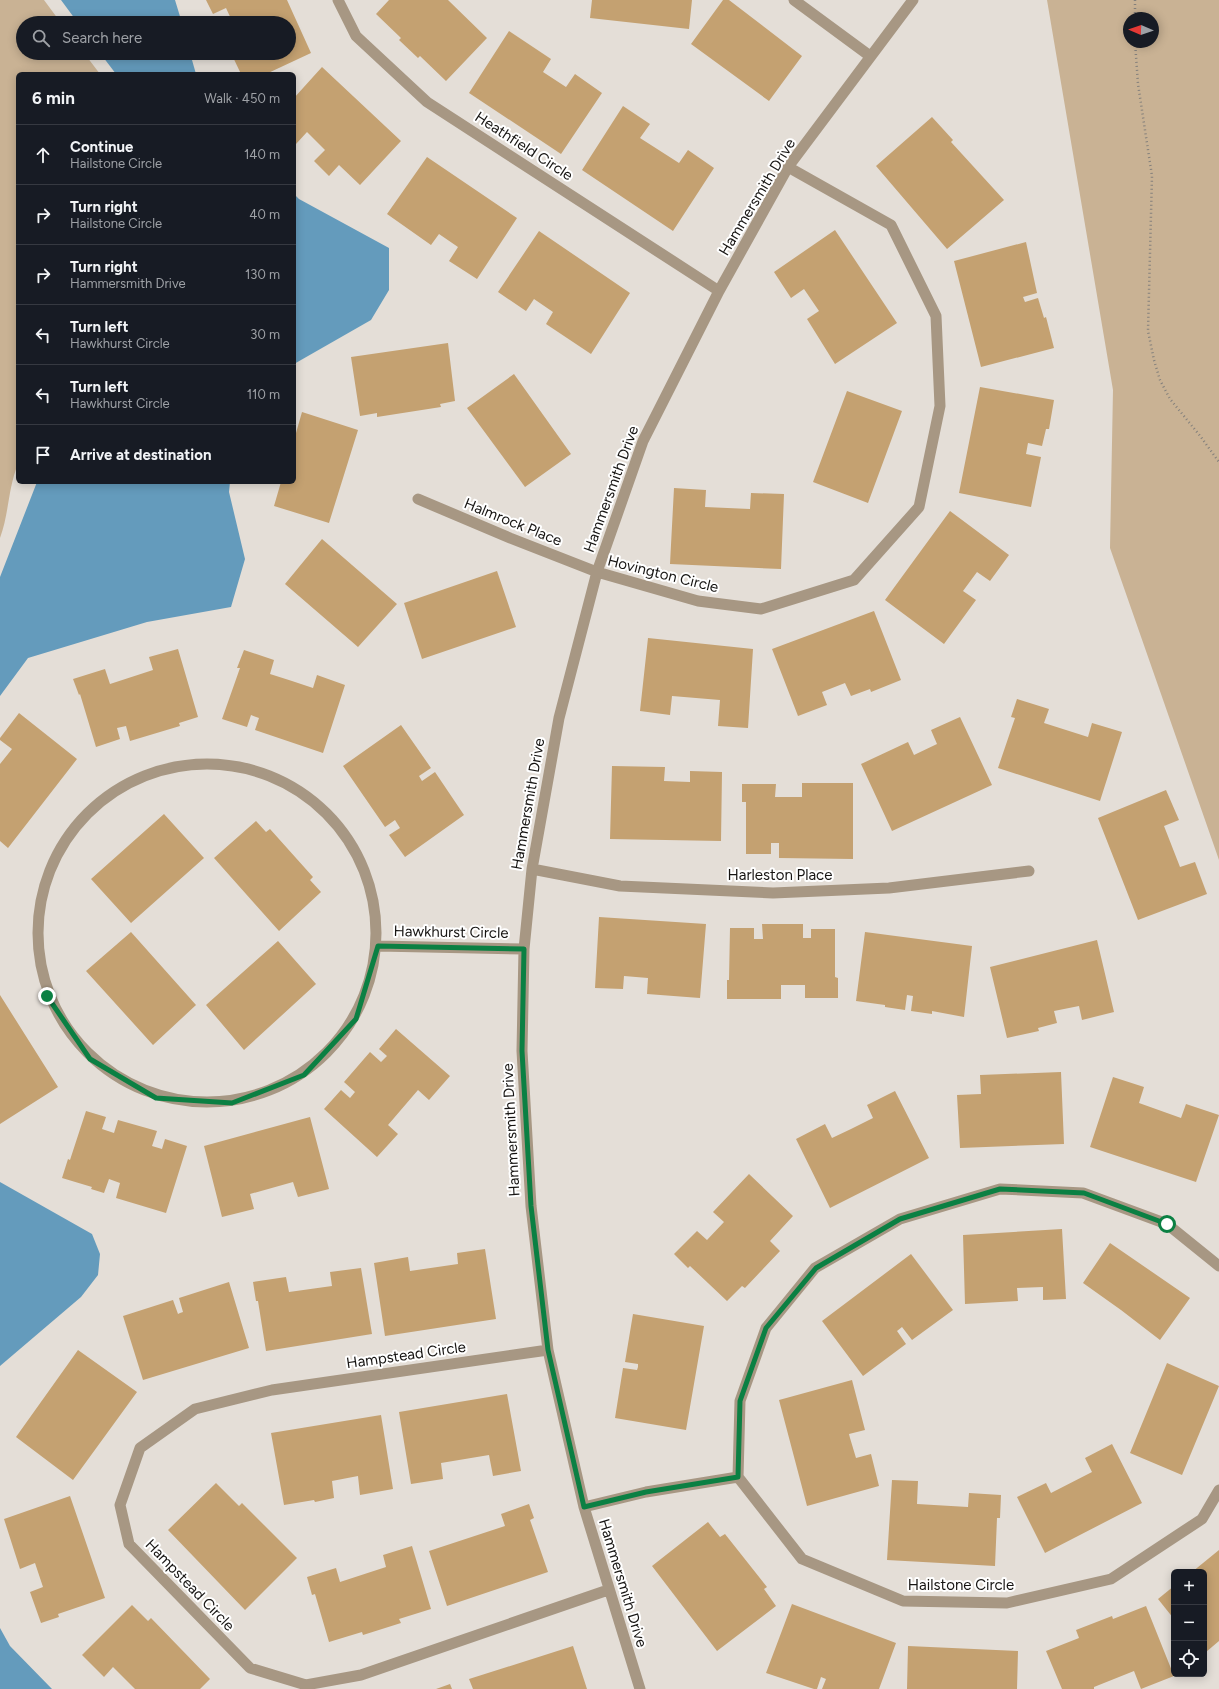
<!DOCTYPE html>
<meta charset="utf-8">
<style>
:root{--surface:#171b24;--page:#242831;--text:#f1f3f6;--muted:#9ea1a6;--line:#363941}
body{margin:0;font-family:Figtree,sans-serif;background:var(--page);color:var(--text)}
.controls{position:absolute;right:12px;bottom:12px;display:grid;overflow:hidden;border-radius:6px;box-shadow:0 2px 10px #0003}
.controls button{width:36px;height:36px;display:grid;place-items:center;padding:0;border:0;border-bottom:1px solid var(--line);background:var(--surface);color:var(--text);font:20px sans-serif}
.compass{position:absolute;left:1123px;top:12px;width:36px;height:36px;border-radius:50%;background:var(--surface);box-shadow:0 2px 10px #0003;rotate:272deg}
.stop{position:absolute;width:12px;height:12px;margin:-9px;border:3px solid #0b8043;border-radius:50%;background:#fff}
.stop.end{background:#0b8043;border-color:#fff;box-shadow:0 1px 4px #0008}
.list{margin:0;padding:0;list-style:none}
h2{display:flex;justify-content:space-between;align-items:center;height:52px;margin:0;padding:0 16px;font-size:17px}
h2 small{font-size:13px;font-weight:400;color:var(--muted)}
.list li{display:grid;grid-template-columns:26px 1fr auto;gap:12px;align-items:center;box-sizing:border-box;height:60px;padding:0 16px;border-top:1px solid var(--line)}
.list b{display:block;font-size:15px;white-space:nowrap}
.list p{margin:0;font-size:13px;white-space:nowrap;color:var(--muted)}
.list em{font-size:13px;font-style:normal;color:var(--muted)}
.icon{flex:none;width:22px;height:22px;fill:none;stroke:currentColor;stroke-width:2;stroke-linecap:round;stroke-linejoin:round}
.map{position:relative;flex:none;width:1219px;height:1689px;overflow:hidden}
.search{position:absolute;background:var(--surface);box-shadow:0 2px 10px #0003;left:16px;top:16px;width:280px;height:44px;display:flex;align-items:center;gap:10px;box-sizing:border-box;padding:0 14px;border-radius:22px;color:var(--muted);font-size:15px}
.panel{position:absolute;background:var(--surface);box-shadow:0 2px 10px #0003;left:16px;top:72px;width:280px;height:412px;border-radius:6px}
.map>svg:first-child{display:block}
</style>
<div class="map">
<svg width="1219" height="1689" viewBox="0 0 1219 1689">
<rect width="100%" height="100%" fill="#e4ded7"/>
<!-- green -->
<path fill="#c9b294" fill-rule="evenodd" d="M0,0H44L61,23H23V53H84L100,74H18V464C8,488 9,514 0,538Z
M1047,0H1219V860L1110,548L1113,390ZM1129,18H1153V42H1129Z"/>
<!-- water -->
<path fill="#649bbc" d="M61,0H175L182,23H78Z
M100,53H190L196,74H116Z
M294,194L299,199L389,248V290L371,320L294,364Z
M37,482H230L229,492L245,559L231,607L147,622L28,658L0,696V577Z
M0,1182L92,1234L100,1254L98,1275L81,1297L0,1366Z
M0,1628L10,1646L52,1689H0Z"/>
<!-- building -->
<path fill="#c4a171" d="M206,0H287L311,53L266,74H241L231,53H289V23H233L226,8L213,14Z
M389,0H448L487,38L446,81L420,56L418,58L399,40L401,38L376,14Z
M592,0H692L689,29L590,18Z
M723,0H729L802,56L769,101L691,44Z
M509,31L551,59L543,72L566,87L575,74L602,93L561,154L469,93Z
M322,67L401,141L360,185L339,165L329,176L314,161L325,150L307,132L296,144L294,142V98Z
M623,106L650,124L640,138L679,163L688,150L714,168L673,231L582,170Z
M932,117L953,140L951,142L1004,200L947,249L876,166Z
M427,157L517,218L477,279L449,261L458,247L439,234L431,245L387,214Z
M835,230L897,323L835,364L807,319L819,311L804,289L791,298L774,272Z
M539,231L630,293L591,354L546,324L553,312L534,299L526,311L498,292Z
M1026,242L1037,293L1023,297L1025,302L1038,298L1044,318L1046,317L1054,348L981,367L954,261Z
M448,343L455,401L440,404L441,407L377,417V413L360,416L351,357Z
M514,374L571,454L525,487L467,408Z
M980,387L1054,400L1049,429H1046L1042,446L1028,443L1026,454L1041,457L1031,507L959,493Z
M847,391L902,411L868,503L813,482Z
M302,412L358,430L329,523L274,506L281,482H294V440Z
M674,488L706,490L705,507L750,509L751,493L784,494L781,569L670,564Z
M950,511L1009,555L990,581L977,572L963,591L976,600L944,644L885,600Z
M322,539L397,604L358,647L285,584Z
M497,571L516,627L422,659L404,603Z
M874,611L901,680L871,692L870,689L851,696L845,683L822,692L827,705L798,716L772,649Z
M648,638L753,649L748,728L718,726L720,700L672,696L670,715L640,711Z
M178,649L198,717L179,723L180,726L130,741L126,726L117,728L120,739L96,747L80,694L79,695L73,679L105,669L110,684L153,670L149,657Z
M244,650L274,660L270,674L292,681L313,688L317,675L345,685L323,753L255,730L259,718L251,715L247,727L222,719L240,668H237Z
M1017,699L1049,709L1044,723L1088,737L1092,723L1122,732L1100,801L998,768L1015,718L1011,717Z
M19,713L77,759L8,848L0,841V764L12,749L0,740V738Z
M960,717L992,785L892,831L861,764L908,742L914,755L937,744L931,730Z
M401,725L431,768L419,776L422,781L435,772L464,815L405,857L389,835L400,828L395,820L385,827L343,766Z
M612,766L665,767L664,781L690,782V771L722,772L721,841L610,839Z
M802,783H853V859L779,858V843H771V854H746V802H742V784H776L775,797H802Z
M1166,790L1179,820L1164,826L1180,867L1195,862L1207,894L1138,920L1098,818Z
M164,814L204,858L131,923L91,879Z
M256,821L266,832L270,829L313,877L310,880L321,892L279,931L214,858Z
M599,917L706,924L700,998L647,994L648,978L624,976L623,989L595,988Z
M762,924H803V938H811V929H835V977L838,978V998H805V985H781V999H727V980H729L730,928H754V939H763Z
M131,932L196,1005L153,1045L86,971Z
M865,932L972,946L964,1017L932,1011V1014L911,1011L913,996L907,995L905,1010L885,1007V1005L856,1001Z
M1097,940L1114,1012L1082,1020L1079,1006L1054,1011L1057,1023L1038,1028L1039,1031L1007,1038L990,967Z
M278,941L316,984L244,1050L206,1005Z
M0,995L58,1087L0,1124Z
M396,1029L450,1076L429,1100L418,1090L388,1125L398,1134L377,1157L324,1109L341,1090L350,1098L355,1092L344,1082L370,1052L381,1062L387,1056L379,1049Z
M1061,1072L1064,1144L960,1148L957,1095L981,1094L980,1075Z
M1113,1077L1144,1087L1139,1103L1181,1118L1186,1104L1219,1115L1196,1182L1090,1147Z
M895,1091L929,1158L830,1208L796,1139L825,1124L832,1138L851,1129L873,1118L867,1105Z
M86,1111L106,1117L102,1129L114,1133L118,1120L157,1131L152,1146L162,1149L165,1139L187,1146L166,1213L116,1198L120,1183L109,1179L104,1193L91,1189L92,1187L62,1178L68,1159L70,1160Z
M310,1117L329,1189L298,1197L293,1182L250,1194L254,1209L222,1217L204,1146Z
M749,1174L793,1216L770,1241L780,1251L745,1288L742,1286L727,1301L690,1266L688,1268L674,1254L697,1231L707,1240L724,1222L713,1212Z
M1062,1229L1066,1299L1043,1300V1287L1017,1288L1018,1301L965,1304L963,1235Z
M1110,1243L1190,1298L1160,1340L1121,1310L1083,1283Z
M485,1249L496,1319L385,1336L374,1263L408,1257L410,1271L458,1264L457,1253Z
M911,1254L953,1310L912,1340L902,1327L897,1331L906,1344L863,1376L822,1321Z
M361,1268L372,1334L266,1351L258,1301H256L253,1282L286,1277L289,1292L332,1286L330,1272Z
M229,1282L249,1348L143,1380L123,1316L173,1300L178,1314L180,1313L183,1312L179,1298Z
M633,1314L704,1326L686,1430L615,1418L623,1368L637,1370L638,1367V1364L625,1362Z
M78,1350L137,1392L73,1480L16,1437Z
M1167,1363L1219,1386L1182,1475L1130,1453Z
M852,1380L865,1430L849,1434L850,1438L856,1458L871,1454L879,1486L807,1506L779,1400Z
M507,1394L521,1471L493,1476L489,1455L441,1463L443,1479L411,1484L399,1412Z
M381,1415L393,1489L360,1495L358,1476L332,1481L334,1498L315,1502L314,1500L284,1505L271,1433Z
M1112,1444L1142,1503L1045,1553L1017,1497L1046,1483L1051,1493L1092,1472L1085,1458Z
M892,1480L918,1481L917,1504L968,1507L969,1493L1001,1495L1000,1518H997L995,1566L887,1560Z
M216,1483L239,1506L242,1503L297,1558L245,1610L168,1530Z
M70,1496L105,1598L58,1614L59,1617L41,1623L30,1592L43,1587L35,1563L20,1569L4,1519Z
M529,1504L534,1518L530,1520L548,1572L447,1606L429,1551L505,1526L501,1514Z
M708,1522L720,1537L725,1534L767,1587L764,1589L776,1606L717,1651L652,1566Z
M412,1546L431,1609L399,1619L401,1623L363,1635L362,1632L329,1642L315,1594L312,1595L307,1577L336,1568L340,1582L386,1567L383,1555Z
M1219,1550V1641L1206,1652L1204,1650V1572H1192Z
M1174,1586V1619L1158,1599Z
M792,1604L896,1643L879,1689H822L826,1679L821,1677L817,1689H814L766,1673Z
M132,1605L148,1621L151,1618L210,1679L200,1689H135L113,1667L104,1677L82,1655Z
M1146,1606L1174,1676L1141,1689L1134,1671L1094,1687V1689H1062L1046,1651L1079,1638L1076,1630L1112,1616L1113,1619Z
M573,1646L587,1689H473L469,1679Z
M908,1646L1018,1651L1017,1689H907Z
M450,1684L452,1689H436Z"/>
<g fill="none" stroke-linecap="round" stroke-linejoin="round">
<!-- path -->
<path stroke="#84807c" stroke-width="2.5" stroke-dasharray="1 3" stroke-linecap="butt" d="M1135,0V18
M1135,42L1138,84L1152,176L1148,331L1154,360L1160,380L1170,399L1201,437L1219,462"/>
<!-- minor -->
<path stroke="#a79783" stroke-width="11" d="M338,0L356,36L427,102L719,291
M794,0L870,56
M418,499L510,538L597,572L698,601L761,609L854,580L919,507L940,406L936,316L891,225L788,167
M38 933a169 169 0 1 1 338 0a169 169 0 1 1-338 0Z
M532,869L620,886L773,893L889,888L1029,871
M378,946L524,949
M1219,1266L1167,1224L1083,1193L1000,1189L900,1219L815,1268L766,1328L740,1401L738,1477L802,1559L903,1601L1007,1603L1111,1579L1202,1519L1219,1490
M548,1350L272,1390L195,1409L140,1448L120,1505L129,1544L250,1668L306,1685L361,1675L608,1590
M584,1507L646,1492L738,1477
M640,1689L584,1507L548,1350L531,1206L522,1051L524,949L532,869L559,718L597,572L643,441L719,291L788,167L913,0"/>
</g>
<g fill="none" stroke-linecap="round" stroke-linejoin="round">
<!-- route -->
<path stroke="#0b8043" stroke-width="5" d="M47,996L90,1059L156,1098L232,1103L304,1075L356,1019L378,946L524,949L522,1051L531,1206L548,1350L584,1507L646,1492L738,1477L740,1401L766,1328L816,1268L900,1219L1000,1189L1084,1193L1167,1224"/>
</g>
<g text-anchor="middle" stroke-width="4" stroke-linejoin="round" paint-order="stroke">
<!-- street labels -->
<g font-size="15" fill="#161412" stroke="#fff">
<text transform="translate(524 146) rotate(33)" y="5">Heathfield Circle</text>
<text transform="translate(757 197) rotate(-59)" y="5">Hammersmith Drive</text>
<text transform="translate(611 489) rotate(-70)" y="5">Hammersmith Drive</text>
<text transform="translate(513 522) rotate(22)" y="5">Halmrock Place</text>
<text transform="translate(663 574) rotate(14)" y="5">Hovington Circle</text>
<text transform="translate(528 804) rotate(-80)" y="5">Hammersmith Drive</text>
<text x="780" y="880">Harleston Place</text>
<text transform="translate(451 932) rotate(1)" y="5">Hawkhurst Circle</text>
<text transform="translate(511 1130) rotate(-93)" y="5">Hammersmith Drive</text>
<text transform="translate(406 1355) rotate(-8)" y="5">Hampstead Circle</text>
<text transform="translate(623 1583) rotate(73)" y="5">Hammersmith Drive</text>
<text transform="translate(190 1585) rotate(46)" y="5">Hampstead Circle</text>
<text x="961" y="1590">Hailstone Circle</text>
</g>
</g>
</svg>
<div class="controls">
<button>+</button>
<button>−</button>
<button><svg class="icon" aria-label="locate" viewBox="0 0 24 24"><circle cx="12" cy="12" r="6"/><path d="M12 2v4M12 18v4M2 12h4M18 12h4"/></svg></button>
</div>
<svg class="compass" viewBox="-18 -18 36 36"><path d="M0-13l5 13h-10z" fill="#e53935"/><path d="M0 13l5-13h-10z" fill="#9ea1a6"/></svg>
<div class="stop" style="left:1167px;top:1224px"></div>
<div class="stop end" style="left:47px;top:996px"></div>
<div class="search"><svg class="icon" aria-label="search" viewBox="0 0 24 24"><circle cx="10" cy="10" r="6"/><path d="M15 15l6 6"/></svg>Search here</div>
<section class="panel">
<h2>6 min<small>Walk · 450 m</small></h2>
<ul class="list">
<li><svg class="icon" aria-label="ahead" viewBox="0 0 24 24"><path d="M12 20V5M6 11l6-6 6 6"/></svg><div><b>Continue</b><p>Hailstone Circle</p></div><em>140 m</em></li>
<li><svg class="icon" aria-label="right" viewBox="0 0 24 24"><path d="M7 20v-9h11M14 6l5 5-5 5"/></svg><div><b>Turn right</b><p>Hailstone Circle</p></div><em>40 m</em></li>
<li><svg class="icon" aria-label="right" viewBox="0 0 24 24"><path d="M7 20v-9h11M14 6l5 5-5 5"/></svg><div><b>Turn right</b><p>Hammersmith Drive</p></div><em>130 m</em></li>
<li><svg class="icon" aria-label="left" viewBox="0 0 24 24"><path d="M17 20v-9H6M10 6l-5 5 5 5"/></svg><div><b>Turn left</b><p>Hawkhurst Circle</p></div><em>30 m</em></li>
<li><svg class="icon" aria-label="left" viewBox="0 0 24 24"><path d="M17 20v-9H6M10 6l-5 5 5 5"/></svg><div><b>Turn left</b><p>Hawkhurst Circle</p></div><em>110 m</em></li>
<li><svg class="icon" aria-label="arrive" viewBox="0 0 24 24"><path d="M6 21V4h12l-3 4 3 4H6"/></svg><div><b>Arrive at destination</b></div></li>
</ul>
</section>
</div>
